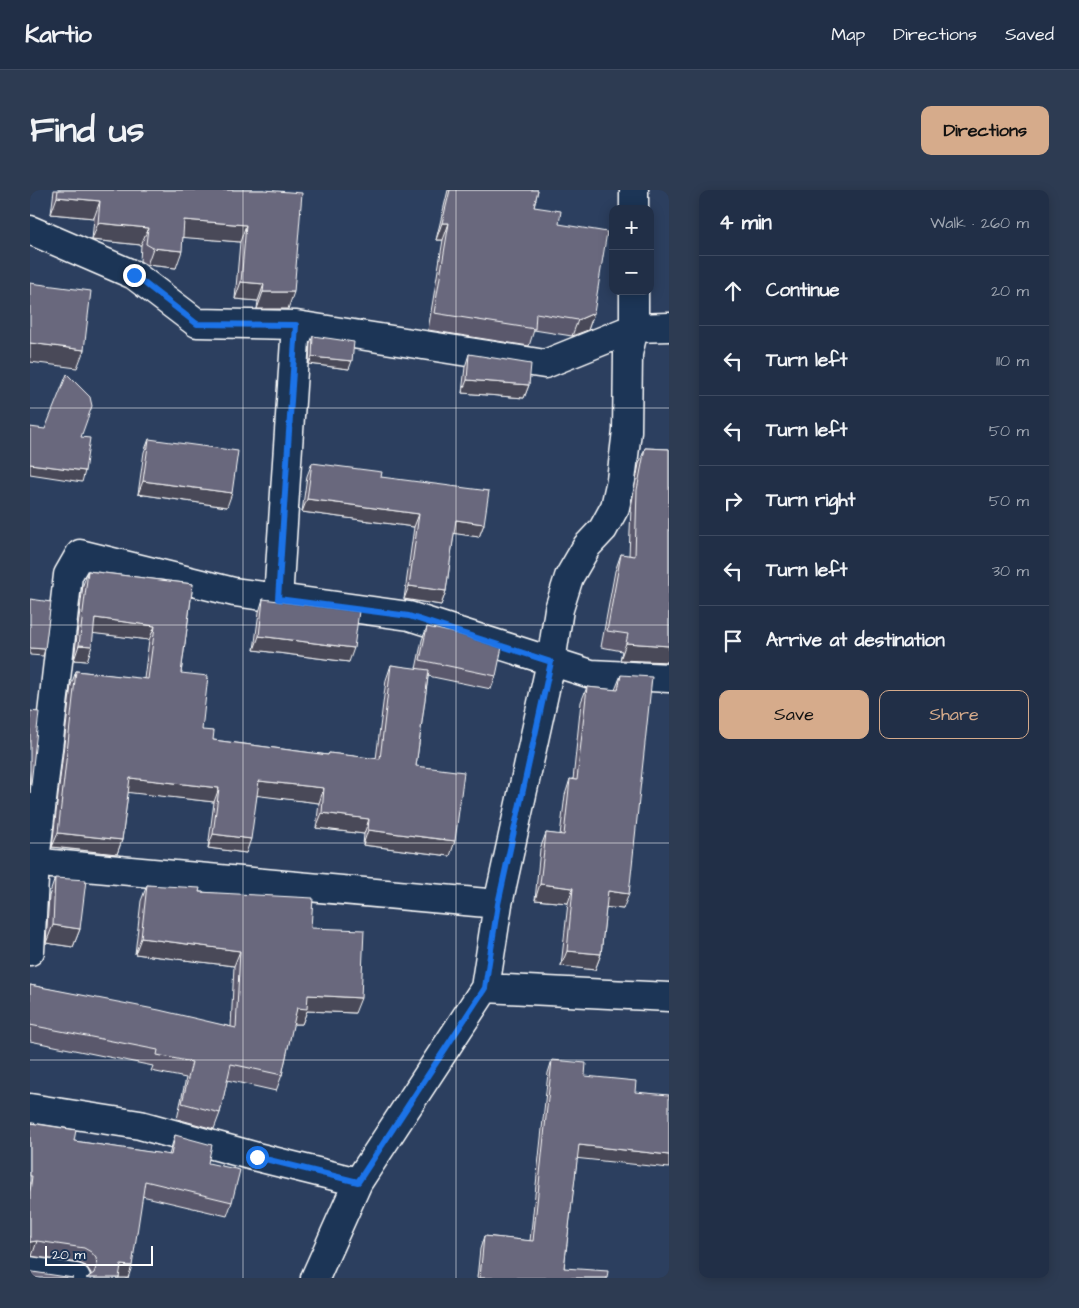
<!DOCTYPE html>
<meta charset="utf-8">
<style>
:root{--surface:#212f47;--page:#2d3b52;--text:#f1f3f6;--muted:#a2a9b4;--line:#3e4a60;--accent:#d6ab8b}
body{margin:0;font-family:"Architects Daughter",sans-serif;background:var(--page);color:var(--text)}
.controls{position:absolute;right:15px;top:15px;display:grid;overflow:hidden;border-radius:10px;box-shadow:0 2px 12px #0003}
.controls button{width:45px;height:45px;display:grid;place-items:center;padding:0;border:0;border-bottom:1px solid var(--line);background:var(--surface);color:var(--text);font:25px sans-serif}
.scale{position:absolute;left:15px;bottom:12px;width:108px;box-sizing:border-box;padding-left:5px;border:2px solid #fff;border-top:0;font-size:14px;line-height:18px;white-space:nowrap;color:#fff;-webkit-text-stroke:4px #1d3557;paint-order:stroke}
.stop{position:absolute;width:15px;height:15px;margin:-11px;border:4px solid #1a73e8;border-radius:50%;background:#fff}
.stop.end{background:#1a73e8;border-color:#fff;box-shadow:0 1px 5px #0008}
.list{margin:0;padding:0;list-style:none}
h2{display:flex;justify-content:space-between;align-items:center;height:65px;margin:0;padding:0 20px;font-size:21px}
h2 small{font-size:16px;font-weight:400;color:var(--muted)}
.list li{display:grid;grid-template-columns:32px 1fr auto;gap:15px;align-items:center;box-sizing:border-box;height:70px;padding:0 20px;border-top:1px solid var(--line)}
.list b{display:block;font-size:19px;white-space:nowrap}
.list em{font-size:16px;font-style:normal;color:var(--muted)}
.actions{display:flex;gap:10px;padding:15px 20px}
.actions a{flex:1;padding:11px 0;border:1px solid var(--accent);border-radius:10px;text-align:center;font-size:18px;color:var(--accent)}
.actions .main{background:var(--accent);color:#111}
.icon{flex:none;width:28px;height:28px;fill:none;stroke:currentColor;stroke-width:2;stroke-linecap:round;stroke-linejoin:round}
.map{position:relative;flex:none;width:639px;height:1088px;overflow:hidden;border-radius:10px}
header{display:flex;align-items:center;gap:30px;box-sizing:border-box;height:70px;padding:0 25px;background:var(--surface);border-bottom:1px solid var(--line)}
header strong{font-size:24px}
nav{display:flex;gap:28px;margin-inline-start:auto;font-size:18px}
.intro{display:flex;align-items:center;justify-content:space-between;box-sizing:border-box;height:120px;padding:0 30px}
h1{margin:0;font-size:35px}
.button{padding:12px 22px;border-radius:10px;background:var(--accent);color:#111;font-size:18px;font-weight:700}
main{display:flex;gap:30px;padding:0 30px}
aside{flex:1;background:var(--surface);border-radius:10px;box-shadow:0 2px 12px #0003}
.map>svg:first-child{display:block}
</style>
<header>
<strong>Kartio</strong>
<nav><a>Map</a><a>Directions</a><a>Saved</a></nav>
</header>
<div class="intro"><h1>Find us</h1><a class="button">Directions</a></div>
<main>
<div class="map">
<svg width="639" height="1088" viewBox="0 0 639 1088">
<rect width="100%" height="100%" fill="#2c3f5f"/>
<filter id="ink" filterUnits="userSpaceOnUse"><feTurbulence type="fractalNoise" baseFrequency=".02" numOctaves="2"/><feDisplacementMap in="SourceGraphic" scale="10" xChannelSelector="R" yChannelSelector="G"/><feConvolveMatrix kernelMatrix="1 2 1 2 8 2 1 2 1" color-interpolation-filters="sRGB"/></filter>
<g filter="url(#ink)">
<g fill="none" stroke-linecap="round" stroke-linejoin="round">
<!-- minor casing -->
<g stroke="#fff" stroke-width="31">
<path id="minor" d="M604,0V19
M0,40L104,85L167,133L266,135L515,174L604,138L639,137
M248,409L266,135
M0,672L468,714
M0,761L5,671L38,385L50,364L204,402L379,426L561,484L639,488
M455,798L639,807
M0,918L110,935L227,967L328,992
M0,1081L46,1088
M285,1088L328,992L455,798L468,714L521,472L529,419L539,387L557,356L573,339L585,317L591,290L597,241L598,164L604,138V101"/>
</g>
<!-- minor -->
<use href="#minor" stroke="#1d3557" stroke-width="28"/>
</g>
<!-- wall -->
<path fill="#5a596c" stroke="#fff" d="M24,0H234L258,119H227L228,111L205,109L210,52L153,47L146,78L117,75L110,71L111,55L62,50L64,28L21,24Z
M418,0H508L504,17L529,34L564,123L558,140L542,146L504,140L499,156L398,140L413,50H406Z
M283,146L319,179L279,174L280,153Z
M439,164L499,195L494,208L432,203L435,177Z
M119,249L197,317L108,304L114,262Z
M615,258L639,259V472L590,470L592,461L571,457L585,381L591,364L599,366L601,317L609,274Z
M282,273L351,287L454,334L449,347L424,343L416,401L411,415L374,409L384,337L272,322L277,286Z
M58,381L163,394L151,483L172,540L183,550L298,565L299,563L346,569L356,490L361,475L386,479L392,450L397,437L466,486L461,499L398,486L386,576L420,666L333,655L334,644L286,638L289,613L227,605L216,663L178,658L184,612L98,602L92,650L87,664L22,657L41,495L46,481L114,489L119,450L63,443L57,471L44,470L53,395Z
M233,409L319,472L224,460L229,422Z
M591,485L593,719L576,717L571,764L565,780L531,776L538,713L505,710L510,659L516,643L530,645L535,605L540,589L543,590L551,512L557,497L585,500Z
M25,688L50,739L43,757L16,753L19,706Z
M117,695L169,702L281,738L325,823L277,821L272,834H263L252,885L246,901L197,890L190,923L184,939L147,929L156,888L121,881L123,876L0,851V795L201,837L204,776L105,764L111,711Z
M522,870L547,968L534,1078L577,1088H447L450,1059L454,1046L500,1051L518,883Z
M0,933L44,951L139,965L145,945L178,973L202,1012L197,1026L112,1006L98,1088H57L61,1085V1083L56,1076L49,1073L0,1066Z"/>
<!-- shaded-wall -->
<path fill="#4a4958" stroke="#fff" d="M27,7L70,11L64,28L21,24Z
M154,30L216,35L210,52L148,47Z
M68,33L118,38L111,55L62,50Z
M412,33H419L413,50H406Z
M123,58L152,61L146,78L117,75Z
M211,92L234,94L228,111L205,109Z
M233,102H264L258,119H227Z
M564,123L558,140L542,146L548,130Z
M0,153L54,160L47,178L0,172Z
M282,167L322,171L319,179L279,174Z
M437,190L499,195L494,208L432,203Z
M0,274L55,281L52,292L0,284Z
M113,291L202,303L197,317L108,304Z
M277,309L389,324L384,337L272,322Z
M426,330L454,334L449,347L421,343Z
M379,396L416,401L411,415L374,409Z
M65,428L125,436L119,450L60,443Z
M229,446L324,458L319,472L224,460Z
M596,453L639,456V472L590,470Z
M49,455L62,456L57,471L44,470Z
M0,458L15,459L13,466L0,465Z
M100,588L189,598L184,612L94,602Z
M229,591L294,598L289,613L223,605Z
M292,623L339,629L334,644L286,638Z
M338,640L425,651L420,666L333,655Z
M28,643L92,650L87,664L22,657Z
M183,644L221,649L216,663L178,658Z
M510,694L543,698L538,713L505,710Z
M578,701L599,704L593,719L572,717Z
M23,735L50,739L43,757L16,753Z
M111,748L210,761L204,776L105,764Z
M537,761L571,764L565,780L531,776Z
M278,805L331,808L325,823L277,821L272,834H261L267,818Z
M549,955L639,965V978L544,968Z
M7,1051L2,1066H0V1052Z
M91,1075L102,1076L98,1088H86Z"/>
<!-- building -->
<path fill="#69687d" stroke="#fff" d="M28,0H234L272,3L264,102H233L234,94L211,92L216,35L154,30L152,61L123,58L116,54L118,38L68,33L70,11L27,7Z
M420,0H508L504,17L531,21L529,34L577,42L564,123L548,130L506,123L505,139L404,123L419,33H412Z
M0,93L61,101L54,160L0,153Z
M283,146L324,152L322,171L282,167Z
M439,164L501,174L499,195L437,190Z
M37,184L60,207L62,216L51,247L60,248L55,281L0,274V237L15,239Z
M119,249L208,261L202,303L113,291Z
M615,258L639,259V456L596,453L598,444L577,441L591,364L605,366L607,300Z
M282,273L352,282L351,287L459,301L454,334L426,330L416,401L379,396L389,324L277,309Z
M58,381L163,394L151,483L178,486L172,540L184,541L183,550L298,565L299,563L350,569L361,475L399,480L386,576L434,582L425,651L338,640L339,629L292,623L294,598L229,591L221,649L183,644L189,598L100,588L92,650L28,643L46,481L118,489L125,436L65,428L62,456L49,455Z
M0,409L21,412L15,459L0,458Z
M233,409L329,421L324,458L229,446Z
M397,437L430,444L472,457L466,486L390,470Z
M591,485L622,487L599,704L578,701L571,764L537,761L543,698L510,694L516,643L534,645L540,589L547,590L557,497L588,500Z
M0,521L9,522L0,603Z
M25,688L56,690L50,739L23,735Z
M117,695L170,698L169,702L283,708L281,738L334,740L331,808L278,805L277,819L267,818L252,885L201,874L190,923L152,913L162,872L127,865L128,860L0,835V795L129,820L206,838L210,761L111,748Z
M522,870L556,873L555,886L606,891L605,902L639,905V965L549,955L534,1078L578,1081L577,1088H450L454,1046L503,1051Z
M0,933L46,940L44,951L141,965L145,945L182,955L178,973L210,980L202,1012L115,991L102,1076L91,1075L89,1088H56H57L64,1083L67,1075L66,1068L61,1062L54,1058L7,1051L0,1052V1002L2,986H0Z
M0,1081L3,1082L43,1088H0Z"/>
</g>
<g fill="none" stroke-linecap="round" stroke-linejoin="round" filter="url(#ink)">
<!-- route -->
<path stroke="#1a73e8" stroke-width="6" d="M104,85L167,134L266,135L248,409L379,426L521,472L468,714L455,798L328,992L227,967"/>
</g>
<!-- grid -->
<path fill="none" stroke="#fff" stroke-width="1" stroke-opacity="0.55" d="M213,0V1088M426,0V1088M0,218H639M0,435H639M0,653H639M0,870H639"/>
</svg>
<div class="controls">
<button>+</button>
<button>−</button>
</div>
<div class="scale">20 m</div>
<div class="stop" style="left:227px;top:967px"></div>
<div class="stop end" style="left:104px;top:85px"></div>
</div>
<aside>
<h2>4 min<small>Walk · 260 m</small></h2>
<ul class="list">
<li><svg class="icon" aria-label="ahead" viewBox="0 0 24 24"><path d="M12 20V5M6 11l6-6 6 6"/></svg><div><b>Continue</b></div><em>20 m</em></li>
<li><svg class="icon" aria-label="left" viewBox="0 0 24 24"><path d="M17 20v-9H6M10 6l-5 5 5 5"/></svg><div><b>Turn left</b></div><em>110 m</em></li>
<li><svg class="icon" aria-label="left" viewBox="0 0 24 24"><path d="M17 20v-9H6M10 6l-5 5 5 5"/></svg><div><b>Turn left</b></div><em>50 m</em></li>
<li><svg class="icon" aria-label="right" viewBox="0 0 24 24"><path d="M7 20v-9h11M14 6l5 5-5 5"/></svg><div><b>Turn right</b></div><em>50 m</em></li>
<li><svg class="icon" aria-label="left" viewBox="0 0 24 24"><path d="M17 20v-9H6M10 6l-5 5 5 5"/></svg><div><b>Turn left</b></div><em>30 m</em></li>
<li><svg class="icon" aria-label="arrive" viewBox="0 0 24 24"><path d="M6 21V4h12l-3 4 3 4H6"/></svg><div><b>Arrive at destination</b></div></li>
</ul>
<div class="actions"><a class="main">Save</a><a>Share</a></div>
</aside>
</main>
